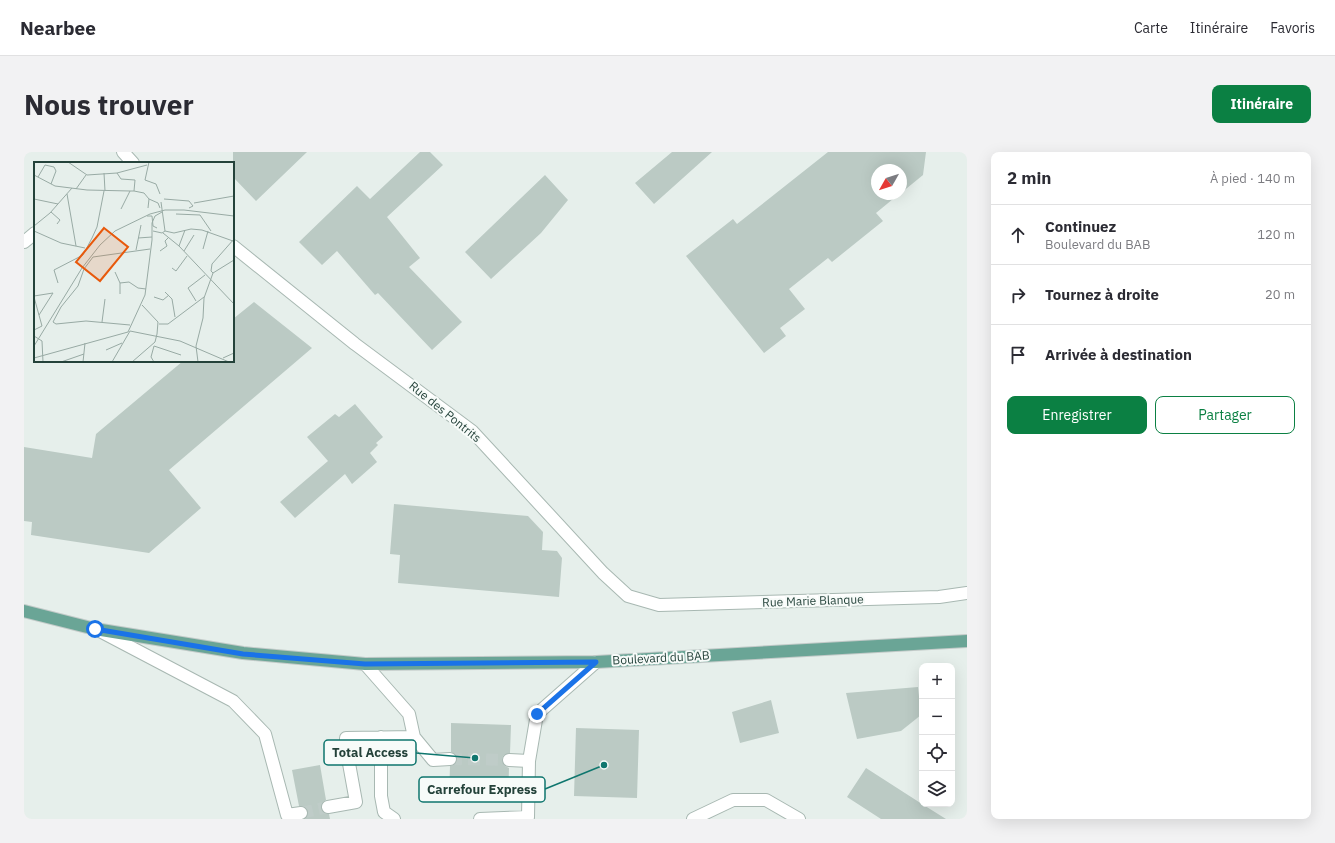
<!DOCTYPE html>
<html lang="fr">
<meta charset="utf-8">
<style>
:root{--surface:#fff;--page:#f2f2f3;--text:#2b2b33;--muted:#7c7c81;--line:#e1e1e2;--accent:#0b8043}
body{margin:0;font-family:"IBM Plex Sans",sans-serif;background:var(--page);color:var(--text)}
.controls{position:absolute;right:12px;bottom:12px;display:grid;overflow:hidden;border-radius:8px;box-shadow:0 4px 16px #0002}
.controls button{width:36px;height:36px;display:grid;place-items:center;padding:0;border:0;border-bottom:1px solid var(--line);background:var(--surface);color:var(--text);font:20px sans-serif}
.compass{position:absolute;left:847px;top:12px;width:36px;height:36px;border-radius:50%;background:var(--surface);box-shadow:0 4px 16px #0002;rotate:231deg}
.stop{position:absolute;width:12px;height:12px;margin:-9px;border:3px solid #1a73e8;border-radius:50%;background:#fff}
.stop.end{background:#1a73e8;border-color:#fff;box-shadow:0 1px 4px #0008}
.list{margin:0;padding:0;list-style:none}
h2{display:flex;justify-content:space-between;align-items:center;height:52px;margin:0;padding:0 16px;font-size:17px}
h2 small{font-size:13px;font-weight:400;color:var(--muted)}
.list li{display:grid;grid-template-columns:26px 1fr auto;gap:12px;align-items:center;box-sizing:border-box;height:60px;padding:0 16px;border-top:1px solid var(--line)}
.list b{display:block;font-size:15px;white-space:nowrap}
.list p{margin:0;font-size:13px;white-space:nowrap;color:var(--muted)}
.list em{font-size:13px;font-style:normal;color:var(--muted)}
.actions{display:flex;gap:8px;padding:12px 16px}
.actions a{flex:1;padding:9px 0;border:1px solid var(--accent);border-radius:8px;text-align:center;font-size:14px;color:var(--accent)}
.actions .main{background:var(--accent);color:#fff}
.icon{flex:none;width:22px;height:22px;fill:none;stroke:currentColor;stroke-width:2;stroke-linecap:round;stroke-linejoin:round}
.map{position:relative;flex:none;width:943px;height:667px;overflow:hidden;border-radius:8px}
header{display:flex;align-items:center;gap:24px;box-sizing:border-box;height:56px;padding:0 20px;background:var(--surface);border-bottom:1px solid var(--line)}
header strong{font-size:19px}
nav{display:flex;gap:22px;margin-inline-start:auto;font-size:14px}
.intro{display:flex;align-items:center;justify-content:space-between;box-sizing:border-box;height:96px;padding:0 24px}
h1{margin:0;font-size:28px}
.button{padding:10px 18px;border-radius:8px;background:var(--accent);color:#fff;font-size:14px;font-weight:700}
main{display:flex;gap:24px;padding:0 24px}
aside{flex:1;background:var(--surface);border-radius:8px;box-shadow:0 4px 16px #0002}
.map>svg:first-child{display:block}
</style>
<header>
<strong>Nearbee</strong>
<nav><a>Carte</a><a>Itinéraire</a><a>Favoris</a></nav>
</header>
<div class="intro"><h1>Nous trouver</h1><a class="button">Itinéraire</a></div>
<main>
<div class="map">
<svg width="943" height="667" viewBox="0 0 943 667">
<rect width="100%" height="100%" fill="#e6efeb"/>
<!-- building -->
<path fill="#bbcac4" d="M209,0H283L232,49L209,25Z
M396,0H406L419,13L363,65L396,106L385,115L438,170L408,198L354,141L351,143L313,99L298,113L275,90L333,34L346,47Z
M648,0H688L630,52L611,31Z
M804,0H902L899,23L877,41V18H853V42H875L852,61L859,69L808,110L804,106L765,137L781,157L756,176L762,184L740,201L662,104L709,67L713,72Z
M521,23L544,48L517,81L467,127L441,100Z
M230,150L288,196L145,318L177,356L125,401L7,383L8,370L0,369V295L68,306L72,282L159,209H209V167Z
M331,252L359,285L352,291L354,293L346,301L353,310L328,332L321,322L271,366L256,350L304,309L283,285L311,262L315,265Z
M370,352L504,364L519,380L518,398L533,399L538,406L535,445L374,431L376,403L366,402Z
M894,535L897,563L877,579L833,587L822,541Z
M747,548L755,581L716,591L708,560Z
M427,571L487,573L486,601L479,604L478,608L481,614L485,616L484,647L425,645L426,614L430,613L433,607L432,603L427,600Z
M552,576L615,578L613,646L550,644Z
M296,613L302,648L297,652V657L301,662H305L306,667H281L284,660L280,654H275L268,618Z
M842,616L898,652L922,667H857L823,645Z"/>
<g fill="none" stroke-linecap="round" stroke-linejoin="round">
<!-- minor-tunnel -->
<path stroke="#bfccc8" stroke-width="12" stroke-dasharray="12 6" stroke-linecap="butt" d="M426,607L485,608
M277,661L304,655"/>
<!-- minor casing -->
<g stroke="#a8b8b2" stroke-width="14">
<path id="minor" d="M99,0L109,11
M0,90L11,81
M209,94L331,192L448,279L579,421L604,444L635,453L915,445L943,441
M74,478L209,549L241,582L263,663L277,661
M341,512L385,562L390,585L409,608L426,607
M357,585V644L360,660L370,667
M485,608L505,609L513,562L572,510
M304,655L332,650L322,595V586L390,585
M456,667L504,665L505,609
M669,667L709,648H742L775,667"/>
</g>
<!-- major casing -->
<g stroke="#c2cac8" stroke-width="14">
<path id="major" d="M0,459L71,477L219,501L341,512L572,510L943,489"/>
</g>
<!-- minor -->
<use href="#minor" stroke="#fff" stroke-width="12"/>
<!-- major -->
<use href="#major" stroke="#6aa596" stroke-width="12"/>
</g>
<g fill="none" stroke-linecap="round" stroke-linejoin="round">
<!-- route -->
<path stroke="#1a73e8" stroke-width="5" d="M71,477L219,502L341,512L572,510L513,562"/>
</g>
<g text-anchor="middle" stroke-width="4" stroke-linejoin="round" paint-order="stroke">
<!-- street labels -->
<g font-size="12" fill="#24423a" stroke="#f7fbf9">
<text transform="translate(421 260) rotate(39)" y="4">Rue des Pontrits</text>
<text transform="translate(789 449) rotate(-2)" y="4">Rue Marie Blanque</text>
<text transform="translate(637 506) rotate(-3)" y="4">Boulevard du BAB</text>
</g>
</g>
<!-- overview -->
<g transform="translate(10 10)">
<rect width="200" height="200" fill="#e6efeb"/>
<path fill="none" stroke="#98aaa4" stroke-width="1" d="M34,0L53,13L83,11L113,3M115,0L111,18L122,22L126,32M70,11L71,29M83,11L87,17L101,18L100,29M0,13L21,24L53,28L96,29M4,15L11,3L20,5M17,22L22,9L20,5M42,27L52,13M33,32L42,84M0,37L24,42M115,37L124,41L126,46M130,37L155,39L159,44L155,46M160,41L200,34M87,47L96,29H100L110,31L115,37L114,46M17,50L26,58L23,62M142,52L166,53L177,69M113,54H118L119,64L123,66M0,64L16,51L38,26M0,69L27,81L51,86M119,69L128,71L131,69L127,40M131,69L140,71L157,67L168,68L199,79M129,71L145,84L200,142M104,76L118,75M145,84L151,68M169,87L174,69M102,88L107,63M126,89L133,84L131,79L134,76M150,89L160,73M138,106L142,109L153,94M81,110L86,121V132M179,111L200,98M24,121L20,108L49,93L58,76L63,65L70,29M86,121L95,120L104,126L112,127M131,130L138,137L141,155M0,134L19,131L5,153M0,135L8,164L0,168M120,135L129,138L135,133M162,139L154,126L171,113M68,160L71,137M125,162H134L170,135M96,163L52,159L22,162L19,160L27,145L44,124L50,107L59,95L116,87M0,174L8,179L9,200M0,184L48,106L66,83L81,69L116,52L131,48H150L200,54M120,184L147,193M72,188L88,181M0,196L94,170L111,133L118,78V61L121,54L128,50M189,196L200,191M27,200L50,192M49,200L51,181M78,200L96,169L146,179L195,200M98,200L121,180L123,172L124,160L108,143M120,200L117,195L120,184M164,200L162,184L169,156L170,136L179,111L177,109L178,102L200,77"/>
<path fill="#e8590c" fill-opacity="0.15" stroke="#e8590c" stroke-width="2" d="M70,66L94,85L66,119L42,100Z"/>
<rect width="200" height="200" fill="none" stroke="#24423a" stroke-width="2"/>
</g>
<!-- callouts -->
<path fill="none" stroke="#0f766e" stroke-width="1.5" d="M451 606L392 601M580 613L521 637"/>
<g fill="#0f766e" stroke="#f7fbf9" stroke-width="1.5">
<circle cx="451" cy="606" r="4"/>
<circle cx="580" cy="613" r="4"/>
</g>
<g fill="#f7fbf9" stroke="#0f766e" stroke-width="1.5">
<rect x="300" y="588" width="92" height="25" rx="4"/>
<rect x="395" y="625" width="126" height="25" rx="4"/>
</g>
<g font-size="13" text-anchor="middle" font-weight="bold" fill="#24423a">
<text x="346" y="605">Total Access</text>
<text x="458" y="642">Carrefour Express</text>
</g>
</svg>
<div class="controls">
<button>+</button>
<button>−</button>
<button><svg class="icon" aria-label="locate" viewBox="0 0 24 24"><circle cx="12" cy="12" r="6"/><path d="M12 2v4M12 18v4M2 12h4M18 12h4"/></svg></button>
<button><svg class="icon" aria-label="layers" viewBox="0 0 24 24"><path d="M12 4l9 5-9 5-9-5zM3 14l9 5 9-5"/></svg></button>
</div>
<svg class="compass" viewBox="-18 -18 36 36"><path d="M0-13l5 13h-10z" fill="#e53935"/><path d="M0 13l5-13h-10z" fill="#7c7c81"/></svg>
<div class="stop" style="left:71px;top:477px"></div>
<div class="stop end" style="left:513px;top:562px"></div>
</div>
<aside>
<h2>2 min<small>À pied · 140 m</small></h2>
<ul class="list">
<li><svg class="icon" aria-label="ahead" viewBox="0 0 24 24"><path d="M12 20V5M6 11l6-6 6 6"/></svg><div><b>Continuez</b><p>Boulevard du BAB</p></div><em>120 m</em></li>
<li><svg class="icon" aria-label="right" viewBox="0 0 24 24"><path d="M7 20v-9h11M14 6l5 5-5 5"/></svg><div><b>Tournez à droite</b></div><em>20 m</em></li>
<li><svg class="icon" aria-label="arrive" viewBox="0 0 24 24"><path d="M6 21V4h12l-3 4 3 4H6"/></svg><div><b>Arrivée à destination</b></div></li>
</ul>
<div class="actions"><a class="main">Enregistrer</a><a>Partager</a></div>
</aside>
</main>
